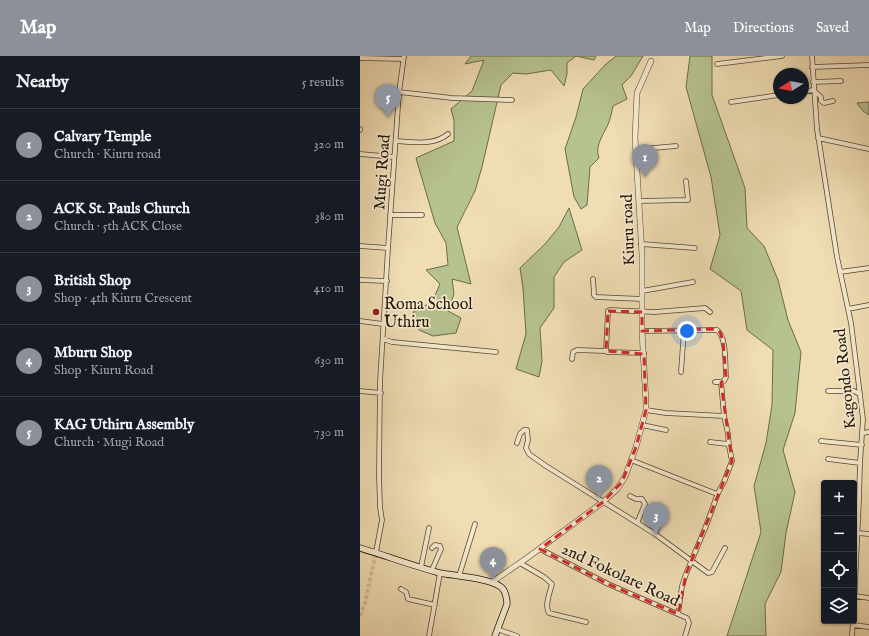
<!DOCTYPE html>
<meta charset="utf-8">
<style>
:root{--surface:#171b24;--page:#20242c;--text:#f1f3f6;--muted:#9ea1a6;--line:#363941;--accent:#8c9099}
body{margin:0;font-family:"IM FELL English",serif;background:var(--page);color:var(--text)}
.controls{position:absolute;right:12px;bottom:12px;display:grid;overflow:hidden;border-radius:4px;box-shadow:0 1px 3px #0004}
.controls button{width:36px;height:36px;display:grid;place-items:center;padding:0;border:0;border-bottom:1px solid var(--line);background:var(--surface);color:var(--text);font:20px sans-serif}
.compass{position:absolute;left:413px;top:12px;width:36px;height:36px;border-radius:50%;background:var(--surface);box-shadow:0 1px 3px #0004;rotate:259deg}
.you{position:absolute;left:327px;top:275px;width:14px;height:14px;margin:-10px;border:3px solid #fff;border-radius:50%;background:#1a73e8;box-shadow:0 0 0 6px #1a73e833}
.badge{display:grid;place-items:center;width:26px;height:26px;border-radius:50%;background:var(--accent);color:#fff;font-size:13px;font-weight:700}
.pin{position:absolute;translate:-50% -33px;filter:drop-shadow(0 1px 2px #0008)}
.pin::after{content:'';position:absolute;top:21px;width:14px;height:12px;background:inherit;clip-path:polygon(0 0,100% 0,50% 100%)}
.list{margin:0;padding:0;list-style:none}
h2{display:flex;justify-content:space-between;align-items:center;height:52px;margin:0;padding:0 16px;font-size:17px}
h2 small{font-size:13px;font-weight:400;color:var(--muted)}
.list li{display:grid;grid-template-columns:26px 1fr auto;gap:12px;align-items:center;box-sizing:border-box;height:72px;padding:0 16px;border-top:1px solid var(--line)}
.list b{display:block;font-size:15px;white-space:nowrap}
.list p{margin:0;font-size:13px;white-space:nowrap;color:var(--muted)}
.list em{font-size:13px;font-style:normal;color:var(--muted)}
.icon{flex:none;width:22px;height:22px;fill:none;stroke:currentColor;stroke-width:2;stroke-linecap:round;stroke-linejoin:round}
.map{position:relative;flex:none;width:509px;height:580px;overflow:hidden}
header{display:flex;align-items:center;gap:24px;box-sizing:border-box;height:56px;padding:0 20px;background:var(--accent);color:#fff}
header strong{font-size:19px}
nav{display:flex;gap:22px;margin-inline-start:auto;font-size:14px}
main{display:flex}
aside{flex:1;background:var(--surface)}
.map>svg:first-child{display:block}
</style>
<header>
<strong>Map</strong>
<nav><a>Map</a><a>Directions</a><a>Saved</a></nav>
</header>
<main>
<aside>
<h2>Nearby<small>5 results</small></h2>
<ul class="list">
<li><span class="badge">1</span><div><b>Calvary Temple</b><p>Church · Kiuru road</p></div><em>320 m</em></li>
<li><span class="badge">2</span><div><b>ACK St. Pauls Church</b><p>Church · 5th ACK Close</p></div><em>380 m</em></li>
<li><span class="badge">3</span><div><b>British Shop</b><p>Shop · 4th Kiuru Crescent</p></div><em>410 m</em></li>
<li><span class="badge">4</span><div><b>Mburu Shop</b><p>Shop · Kiuru Road</p></div><em>630 m</em></li>
<li><span class="badge">5</span><div><b>KAG Uthiru Assembly</b><p>Church · Mugi Road</p></div><em>730 m</em></li>
</ul>
</aside>
<div class="map">
<svg width="509" height="580" viewBox="0 0 509 580">
<rect width="100%" height="100%" fill="#f0ddb4"/>
<filter id="stains"><feTurbulence type="fractalNoise" baseFrequency=".005" numOctaves="4"/><feColorMatrix values="0 0 0 0 .2 0 0 0 0 .09 0 0 0 0 .02 0 0 0 .5 -.17"/></filter>
<radialGradient id="worn" r=".72"><stop offset=".6" stop-color="#630" stop-opacity="0"/><stop offset="1" stop-color="#630" stop-opacity=".3"/></radialGradient>
<!-- green -->
<path fill="#b6c290" stroke="#6b6b4b" d="M111,0H236L234,4L216,0L207,7V18L204,30L191,14L166,18L153,17L141,29L122,111L115,135L97,171L111,228L92,223L94,238L88,255L101,262L96,277L73,280L59,274L53,256L72,246L80,228L66,214L88,209L86,187L75,167L56,102L94,85V64L91,53L112,35L124,4L105,8Z
M256,0H283L271,20L262,29L267,43L253,50C252,55 251,59 250,63C246,77 234,87 239,102L230,111L227,149L221,153L214,141L205,93L216,61L223,33L245,9Z
M330,0H352V39L385,132L387,172L404,190L418,224L428,264L441,296L435,357L423,394L435,436L426,477L421,516L405,548L406,580H367L401,476L394,430L406,387L412,349L413,294L387,274L381,235L350,213L360,179L351,121L326,31Z
M509,46V59L503,55L497,47Z
M209,152L222,194L204,206L194,221V252L180,272L182,305L179,321L156,313L166,278L163,232L160,212L185,188L199,171Z"/>
<g fill="none" stroke-linecap="round" stroke-linejoin="round">
<!-- minor-tunnel -->
<path stroke="#d1bf9a" stroke-width="4" stroke-dasharray="4 2" stroke-linecap="butt" d="M0,560L5,547L16,496"/>
<!-- minor casing -->
<g stroke="#544632" stroke-width="5.5">
<path id="minor" d="M452,0L457,73L477,201L491,267L503,363L500,407L499,443L494,550
M0,2L43,3
M357,8L422,0
M452,11L509,9
M453,26L481,25
M39,36L92,42L152,44
M443,36L453,34L461,41V45L464,47L473,45
M371,46L419,39
M0,73V74
M458,82L509,93
M36,85C55,86 73,90 88,78
M276,96L282,93L316,90
M0,98L34,101
M279,145L328,144L326,125
M30,159H62
M281,188L335,192
M0,190L28,192
M480,216L509,212
M233,223L234,239L236,241L282,243
M0,224L27,225
M282,235L333,226
M488,253L509,249
M0,265L23,268
M282,275L357,274C367,281 365,309 366,321L364,325L361,326
M23,283L32,286L136,296
M284,297L247,296L246,295L248,255L250,254L295,256L345,252L350,256
M212,303L213,296L217,294L246,295
M321,316L324,274
M355,326H361L364,360
M0,335L21,337
M468,335H494L500,338
M286,354L306,357L364,360L368,378L369,390L372,405L364,426L358,437L346,470L326,518L322,530L318,558
M282,369L306,374
M503,377L509,376
M461,385L502,389
M350,386L368,388
M157,387L160,378L164,374H167L168,384L166,392L169,398L186,410L295,478L348,517L352,516L365,492
M468,403L500,407
M271,404L357,438
M270,440L276,443H282L285,448L277,467
M498,477L509,478
M295,478L302,462
M72,492L75,489L80,490L81,493L72,514
M180,493L248,528L327,562L329,567L325,580
M16,496L22,464L20,451L19,419L20,326L28,192L39,36L44,0
M160,507L184,521L192,528C190,536 184,550 189,557L226,566
M61,511L69,472
M99,520L115,468
M41,533L46,536L48,543L75,549
M495,540L509,542
M493,569L509,571
M137,573L157,580
M69,580L80,517
M492,580L493,565"/>
</g>
<!-- tertiary casing -->
<g stroke="#544632" stroke-width="6">
<path id="tertiary" d="M132,526L167,502L243,446L257,433L265,421L276,391L286,354V347L282,275V198L275,82L277,37L291,5"/>
</g>
<!-- secondary casing -->
<g stroke="#201406" stroke-width="7">
<path id="secondary" d="M0,492C27,500 53,510 80,517C95,520 129,522 141,531C145,534 147,542 147,548L135,580"/>
</g>
<!-- minor -->
<use href="#minor" stroke="#f5e9ce" stroke-width="4"/>
<!-- tertiary -->
<use href="#tertiary" stroke="#f5e9ce" stroke-width="5"/>
<!-- secondary -->
<use href="#secondary" stroke="#f5e9ce" stroke-width="5.5"/>
</g>
<!-- marked area -->
<path fill="none" stroke="#d62828" stroke-width="3" stroke-dasharray="8 5" stroke-linejoin="round" d="M248,255L282,256V275L352,273L360,276L363,285L366,321L361,327L372,405L326,518L318,558L248,528L180,493L243,446L262,426L276,391L286,354L284,298L246,295Z"/>
<!-- markers -->
<circle fill="#8f2418" stroke="#f5e9ce" stroke-width="1.5" cx="16" cy="256" r="4"/>
<g text-anchor="middle" stroke-width="3.5" stroke-linejoin="round" paint-order="stroke">
<!-- street labels -->
<g font-size="16" fill="#201406" stroke="#f5e9ce">
<text transform="translate(21 116) rotate(-86)" y="6">Mugi Road</text>
<text transform="translate(267 174) rotate(-92)" y="6">Kiuru road</text>
<text transform="translate(484 323) rotate(-96)" y="6">Kagondo Road</text>
<text transform="translate(261 518) rotate(25)" y="6">2nd Fokolare Road</text>
</g>
<!-- poi labels -->
<g font-size="16" fill="#201406" stroke="#f5e9ce" text-anchor="start">
<text x="24" y="253">Roma School<tspan x="24" dy="18">Uthiru</tspan></text>
</g>
</g>
<rect width="100%" height="100%" filter="url(#stains)"/>
<rect width="100%" height="100%" fill="url(#worn)"/>
</svg>
<div class="controls">
<button>+</button>
<button>−</button>
<button><svg class="icon" aria-label="locate" viewBox="0 0 24 24"><circle cx="12" cy="12" r="6"/><path d="M12 2v4M12 18v4M2 12h4M18 12h4"/></svg></button>
<button><svg class="icon" aria-label="layers" viewBox="0 0 24 24"><path d="M12 4l9 5-9 5-9-5zM3 14l9 5 9-5"/></svg></button>
</div>
<svg class="compass" viewBox="-18 -18 36 36"><path d="M0-13l5 13h-10z" fill="#e53935"/><path d="M0 13l5-13h-10z" fill="#9ea1a6"/></svg>
<div class="you"></div>
<div class="pin badge" style="left:285px;top:121px">1</div>
<div class="pin badge" style="left:239px;top:442px">2</div>
<div class="pin badge" style="left:296px;top:479px">3</div>
<div class="pin badge" style="left:133px;top:524px">4</div>
<div class="pin badge" style="left:28px;top:61px">5</div>
</div>
</main>
